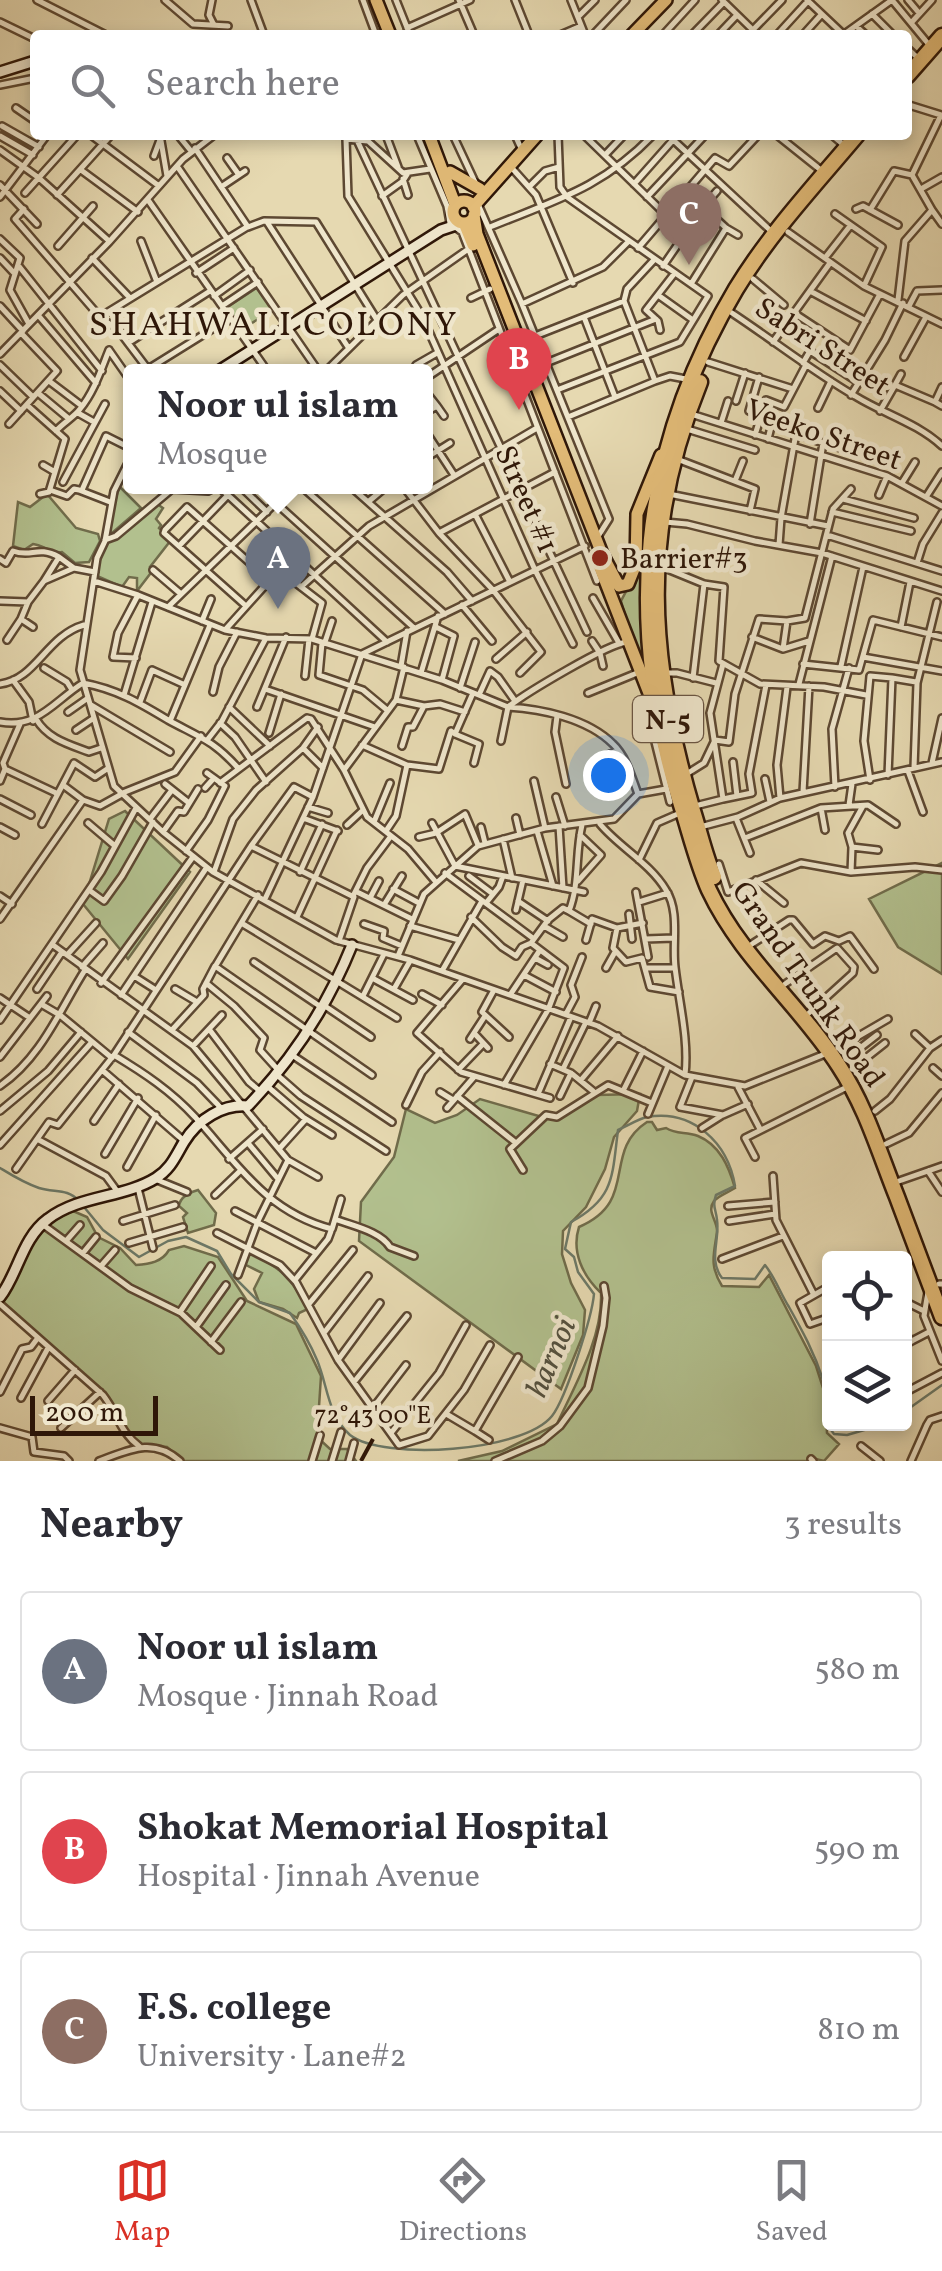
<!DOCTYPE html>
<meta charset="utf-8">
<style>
:root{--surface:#fff;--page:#f7f7f7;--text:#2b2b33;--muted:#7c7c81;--line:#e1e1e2;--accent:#d93025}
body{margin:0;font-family:Vollkorn,serif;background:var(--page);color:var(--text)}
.controls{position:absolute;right:30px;bottom:30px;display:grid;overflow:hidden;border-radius:10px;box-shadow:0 5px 15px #0003}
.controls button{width:90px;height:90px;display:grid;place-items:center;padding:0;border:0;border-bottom:2px solid var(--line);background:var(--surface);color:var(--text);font:50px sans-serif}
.scale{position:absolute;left:30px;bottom:25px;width:128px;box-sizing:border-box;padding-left:10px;border:5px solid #2f1708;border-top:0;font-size:28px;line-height:35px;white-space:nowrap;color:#2f1708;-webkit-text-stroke:8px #efe6cc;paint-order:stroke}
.you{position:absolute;left:608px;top:775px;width:35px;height:35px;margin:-25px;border:8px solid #fff;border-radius:50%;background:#1a73e8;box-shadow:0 0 0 15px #1a73e833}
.badge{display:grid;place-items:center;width:65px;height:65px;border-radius:50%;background:var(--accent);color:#fff;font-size:32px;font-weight:700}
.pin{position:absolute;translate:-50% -82px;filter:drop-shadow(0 2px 5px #0008)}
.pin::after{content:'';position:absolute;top:52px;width:35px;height:30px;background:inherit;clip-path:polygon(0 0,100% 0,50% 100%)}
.popup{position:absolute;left:123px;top:364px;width:310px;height:130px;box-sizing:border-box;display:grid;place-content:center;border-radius:10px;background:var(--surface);filter:drop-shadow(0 2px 8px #0005);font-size:32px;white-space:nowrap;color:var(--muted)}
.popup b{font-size:38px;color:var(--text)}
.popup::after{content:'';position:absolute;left:50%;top:100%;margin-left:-20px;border:20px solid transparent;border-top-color:var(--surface)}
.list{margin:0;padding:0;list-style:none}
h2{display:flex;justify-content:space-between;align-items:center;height:130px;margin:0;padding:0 40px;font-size:42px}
h2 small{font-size:32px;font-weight:400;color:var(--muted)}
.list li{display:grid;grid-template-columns:65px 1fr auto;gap:30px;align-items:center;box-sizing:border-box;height:160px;margin:0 20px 20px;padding:0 20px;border:2px solid var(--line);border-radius:10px}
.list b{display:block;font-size:38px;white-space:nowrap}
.list p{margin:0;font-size:32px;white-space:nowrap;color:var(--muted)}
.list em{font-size:32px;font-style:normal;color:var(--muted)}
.icon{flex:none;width:55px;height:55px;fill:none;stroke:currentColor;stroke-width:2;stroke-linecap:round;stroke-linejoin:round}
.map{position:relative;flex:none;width:942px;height:1461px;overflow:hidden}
.search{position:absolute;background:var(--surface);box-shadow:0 5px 15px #0003;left:30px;right:30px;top:30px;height:110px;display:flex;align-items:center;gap:25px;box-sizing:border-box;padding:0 35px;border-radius:10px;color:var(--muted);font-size:38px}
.sheet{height:670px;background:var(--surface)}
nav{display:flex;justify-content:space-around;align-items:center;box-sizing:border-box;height:140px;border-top:2px solid var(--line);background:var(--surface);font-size:28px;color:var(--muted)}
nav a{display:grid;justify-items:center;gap:5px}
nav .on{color:var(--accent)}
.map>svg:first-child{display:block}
</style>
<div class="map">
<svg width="942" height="1461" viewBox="0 0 942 1461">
<rect width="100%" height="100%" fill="#e6d9b1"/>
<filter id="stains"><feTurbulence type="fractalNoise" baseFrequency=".002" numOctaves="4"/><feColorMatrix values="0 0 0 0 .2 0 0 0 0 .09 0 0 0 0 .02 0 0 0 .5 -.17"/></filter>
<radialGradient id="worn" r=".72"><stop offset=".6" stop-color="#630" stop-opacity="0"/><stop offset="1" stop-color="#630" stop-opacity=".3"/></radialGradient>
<!-- green -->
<path fill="#b2c08e" stroke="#706c4b" stroke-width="2.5" d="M258,287L273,310L242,329L226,308Z
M119,486L141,508L112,533L108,531Z
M47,494L76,528L98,534L100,541L89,562L75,563L62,552C52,554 43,545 33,544L24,550L13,546L18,502L30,507Z
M153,501L163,508L156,519L161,525L159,528L171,540L150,567L153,570L137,591V578L129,577L122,587L97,576C101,534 124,528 153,501Z
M640,565L643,664L638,661L621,601Z
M125,811L190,872L128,959L83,904L109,819Z
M942,863V974L898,947L869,899Z
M640,1094L637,1111L614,1137L605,1169L586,1207L563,1231L562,1254L571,1283L585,1310L583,1335L561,1389L359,1241L361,1202L394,1157L406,1109L435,1123L457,1115L480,1099L542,1117L566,1113L596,1095Z
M647,1122H652L657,1130L666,1128C677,1135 686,1131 698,1136C720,1145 729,1167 735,1188C729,1192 718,1196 714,1201C706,1212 718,1221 717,1232C714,1254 709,1265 722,1286L759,1287L769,1275L816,1366L825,1394L827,1433L839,1444L824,1461L812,1458L807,1461H458L502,1451L557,1424C575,1385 603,1337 601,1293C583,1276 571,1252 579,1227C640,1201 601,1152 647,1122Z
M198,1190L216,1213L214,1225L188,1233L183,1217L187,1213L179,1206C180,1197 190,1192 198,1190Z
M73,1211L87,1217L98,1237L120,1248L136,1265C150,1264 162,1262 169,1250L184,1246L218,1257L247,1301L296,1324L321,1376L317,1437L330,1449H347L356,1461H183L167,1447L142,1445L126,1435L118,1412L102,1391L24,1326L1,1302C29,1265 22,1230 73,1211Z
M249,1252C281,1268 291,1277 308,1309L299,1313L297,1318L283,1309L259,1302L254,1289L262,1273L244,1264Z"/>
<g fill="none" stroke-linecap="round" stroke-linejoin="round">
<!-- stream -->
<path stroke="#6d7967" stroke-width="2.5" d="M0,1168C13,1176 24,1183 39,1188C55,1193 67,1188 79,1201
M84,1207L103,1230L139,1257L168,1241L186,1237L217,1251L231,1274L259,1302L290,1313C300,1327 310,1343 317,1360C328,1386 327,1414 350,1435C384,1461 523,1452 552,1416C566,1398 592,1317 594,1294L578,1272L574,1257L565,1249L571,1222C615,1198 612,1176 618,1130C627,1126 638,1119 647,1117C693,1109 728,1143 735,1186L716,1195C712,1207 716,1209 717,1220C720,1240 708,1260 722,1278L755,1279L765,1265C776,1279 780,1293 789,1307C803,1332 814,1352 823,1380C828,1397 821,1419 834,1434L847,1435L885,1424
M904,1412L942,1385"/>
<!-- street casing -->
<g stroke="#5d4832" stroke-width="10">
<path id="street" d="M37,0L106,35
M165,0L193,24L228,26
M212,0L209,15L214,25
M251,0L264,35
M363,0L376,35
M396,0L410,35
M459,0L474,35
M515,0L529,35
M571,0L585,35
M722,0L758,35
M807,0L844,35
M908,0L919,13
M872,14L893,35
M578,17L595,0
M0,22L35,39
M911,23L932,0
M856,26L866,35
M407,28L470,0
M560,35L581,26
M593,35L626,0
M663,35L695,0
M692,35L724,2
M718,35L737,15
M748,35L782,0
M777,35L808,1
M803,35L821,15
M843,35L892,0L930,46
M907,48L920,60
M0,85L35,78
M16,108L35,121
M2,126L39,147
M91,135L159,186
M160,135L167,176
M178,135L191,151
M386,135L398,167
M417,135L447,206L450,223L462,232L597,581
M453,135L475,182
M515,135L520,146
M584,135L666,215
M668,135L772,232
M777,135L822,171
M832,135L845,146
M0,136L33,155
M356,138L587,632
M195,148L248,227L264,221L316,222L377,320
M0,150L39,178L109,241
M605,155L624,135
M154,156L160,140
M227,158L239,175
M177,166L319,372
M511,167L536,195L573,283
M430,169L403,173L368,141L346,139L348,196L422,316L535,570L573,644
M81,170L138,212
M403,179L408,195
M634,184L673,140
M0,185L37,224
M531,185L545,171L559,167
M221,187L245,171
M921,189L942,177
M686,191L726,228L738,235
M25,193L77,135
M57,195L111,135
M382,196L403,181L408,173
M0,197L47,135
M647,197L705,135
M148,200L268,372
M478,204L522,304L609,519L597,538
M703,207L717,191
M24,209L15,219L100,317L119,331L150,372
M856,209L863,206L898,225
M870,210L894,171L912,175
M932,210L942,224
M669,211L690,228
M835,214L882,247L864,286
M267,222L348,347
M490,227C556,200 602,188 653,135
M788,232L864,286L942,324
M0,239L20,258L10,290L29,324
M141,241L157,282
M58,246L93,206
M638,248L715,158L729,166L758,135
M0,258L15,274
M92,258L130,298
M825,258L850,226
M18,265L102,371
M663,266L696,218
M196,273L234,248
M753,279L784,305
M691,284L726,228
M810,291L866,321
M658,295L693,320
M214,296L250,270
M471,298L490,289
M898,300L905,241L932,210L912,175L941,115L909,105L907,107
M624,301L627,289L653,261
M522,304L603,267L628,242
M0,306L23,331
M222,306L258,282
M909,306L917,291L942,290
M732,313C773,340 812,371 855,396C884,414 917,423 942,446
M794,313L850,350L880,294
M38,315L96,383
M100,317L247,227
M584,317L615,397
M660,330L658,321L646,310L674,274
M535,336L624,301L655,381L568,417
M773,342L830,263
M128,343L210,291
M109,350L130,380
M0,354L109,242L183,159L214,135
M904,357L926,317
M708,362L793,389
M546,363L656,319
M803,363L810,351L858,382
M0,365L33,397
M416,365L437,353
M148,369L230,318
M325,372L403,295L467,250
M759,377L749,411L760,415
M426,378L499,329
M49,381L82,406
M655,381L670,376L691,380
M895,385L901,374
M942,387L935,402L942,406
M557,390L680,342L708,296L567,197L560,187L558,135
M0,391L21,411
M426,392L437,406
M38,393L68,418
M851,395L885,340L903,303
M736,401L745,373
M27,405L65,439L49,492L40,494
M818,408L831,381
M880,411L895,385L935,402
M426,412L437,406L444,416
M78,413L94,422
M691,414L887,476L942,506
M721,423L728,401
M9,424L57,371L21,333
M687,429L755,450
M56,431C63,423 74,417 80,409C94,392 101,370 109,350
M426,432L454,475
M755,435L766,400L784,407L806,365
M768,439L771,427
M823,443L889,462L894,455
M426,458L450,443
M130,459L114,491L105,541L97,558L80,670L114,786L163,832L213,872L336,940L410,960L598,1026L685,1075L745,1086L825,1054
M677,459L755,489L750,511
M43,465L55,472
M735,481L743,461
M63,482L105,404
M902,483L915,462
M159,486L167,492
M240,486L267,512
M301,486L445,614
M350,486L447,572L472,601
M403,486L439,533L493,590L541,652L520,673
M50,490L67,496L74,489L79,490L110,502
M82,490L106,436L130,448
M669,494L828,526
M879,495L887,476
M926,497L942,472
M843,499L914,518
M368,502L387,486
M277,504L413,627
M832,512L911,531
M475,514L510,582
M665,522L687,524L755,541L822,553L942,591
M439,533L555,472
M827,535L942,571
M105,540L116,536L172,489L208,491L218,486L387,642
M779,545L781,518L796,433L823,443L810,524
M179,546L228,495
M59,557L74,568
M0,559L6,563L13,551C32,558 37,545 59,557L44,581
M917,563L923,544L942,513
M660,566L704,584L724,587L719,661L760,684L824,687L866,695
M153,570L181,594
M260,572L284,545
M94,581L138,595L225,630L266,638L312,639L442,680L508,707L501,741
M301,587L369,526L537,428
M593,598L619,643
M0,601L28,602L44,581L74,568L95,572
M28,602L21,619L33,627
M462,605L492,641
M246,606L164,533L165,530L187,507L269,580
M168,607L293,486
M202,621L211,599
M787,621L805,618L833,509L851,489
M436,627L454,636L442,680
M901,627L910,582
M225,630L279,570L322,603L312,639
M752,637L783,649L809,641
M7,640L21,619
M592,641L600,653L603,666
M325,642L332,621
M627,642C607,644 526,693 508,707C541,709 587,718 613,744C626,756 632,778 638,794
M322,643L319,675L363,690L387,710
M863,657L942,671
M136,658L113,657L118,633L138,595
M496,659L527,632
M803,664L859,670L873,620L942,637
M401,666L407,631
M841,666L863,567
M44,668L67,682L72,690
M421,673L438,616
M663,673H677L716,683
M305,676L309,639
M693,678L704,584
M13,680L29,702L33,721
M0,684C36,680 46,636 84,625
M799,684L832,556
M460,688L475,642
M265,689L375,727
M213,692L219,667L237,632
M588,693L637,673
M124,695L152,602
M479,695L490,671L498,677L515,701
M649,698V718L670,802
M396,700L424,706L440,704L465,712
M140,702L152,670L185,685
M91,705L170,752
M229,707L270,746
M257,707L286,637
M68,712L88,698
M557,716L555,732L566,784
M36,719C48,739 68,744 89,752L101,748
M170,721L210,625
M0,722C38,729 54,701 83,683C116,689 140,703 168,720C199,737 213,740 238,768
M220,723L235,737L266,782
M76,730L94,718
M269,733L281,694
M455,734L479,744L474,763
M208,739L222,721L266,638
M362,745L407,765L439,769L451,731L455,734L473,693
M402,746L408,727H413L424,706
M303,748L323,768
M597,761L618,750
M733,762L737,796
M932,763L942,718
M914,768L917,683L937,602
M5,769L56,793
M344,770L396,700L404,667
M908,771L923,812
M688,773L704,763L715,740L729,742L735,694L759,619L787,621L783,649
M888,775L892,678L916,682
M765,779L770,802
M870,780L864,741L870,676L892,678
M0,781L5,769L3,763L20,724
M534,781L545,828
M220,783L307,718L311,719L344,770L367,817L408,849L435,881
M165,784L189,803
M613,784L631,777
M63,785L83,800L100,806L120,795
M835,787L832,729L849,668
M205,788L214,778
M803,792L809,686
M120,794L175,772L201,736
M556,797L565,826
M780,798L777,765L787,687
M0,799L31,815
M723,799L752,793L749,774L766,685
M849,805L852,784
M695,806L723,799L710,713L723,664
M308,807L328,813
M821,808L825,830
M303,818L338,831
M516,818L520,835
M736,818L750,853
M150,819L172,790
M374,822L390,783
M88,823L115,846
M432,823L455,866L584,892
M42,824L74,763L95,777L107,769
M600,824C619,847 650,863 666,890C680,912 672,942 675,967C679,1002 689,1040 685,1075
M347,825L363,810
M559,826L563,888
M0,827L15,835
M481,827L485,843
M700,827L738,817L780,798L942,762
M386,831L396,816L407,765
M537,831L553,886
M163,832L178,811L184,812L198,789
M419,837L436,833L465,814L478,845
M745,838L821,808L868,805L896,824
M503,839L512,878
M251,846L354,897L339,941
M852,847L878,850
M186,851L208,820L225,786L207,773
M639,860L657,823L680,813
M719,864L728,892L801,863L851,872L852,847L848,833L863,806
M214,872L233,819L256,790L303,748L318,727
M300,872L322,824
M851,872L915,867L942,870
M445,873L534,939L548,920L563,908L569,911C580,883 575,854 582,825
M469,876L493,894
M756,880L784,903
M578,881L601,855L580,835
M393,889L419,903
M89,890L104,901L122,876L153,822
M357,892L412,919
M636,892L648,957
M0,896L12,904
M353,896L367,868L391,836
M370,898L379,881
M265,899L313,797L362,654L585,546
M518,901L548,921
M639,902L668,893
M486,903L499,887L503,876
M384,905L402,876
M516,910L523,880
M569,911L591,924
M629,914L632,939
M297,917L337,830
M471,917L502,947L516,956L522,947L531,943
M0,919L83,800
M243,924L397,1018
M364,924L384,931L383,938L402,946
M410,926L459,940
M544,926L563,937
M617,928L643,923
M645,939L674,938
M586,940L592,919L617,928L613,948L626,962L642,958L650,987L679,992
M752,944L789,920H793L813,944L825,936L839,941L850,936L874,969
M53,945L193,1046L288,1160L318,1177
M67,955L96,923
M398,956L424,894L478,846L545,828L614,819L638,794L666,789
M535,958L548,965
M254,962L321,1007
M216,965L258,895
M82,967L103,943
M606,968L615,952
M645,968H675
M442,971L482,901
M524,975L556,992
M134,976L156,990
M374,979L413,1000
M463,979L417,1033L461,1072L550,1098
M101,983L193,857
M206,983L234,1006L264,1038L260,1050L279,1071
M785,984L837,948L854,967L853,973L809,1013
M37,989L62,952
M175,989L197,1002
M394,989L410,961
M494,990L482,1012L509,1037
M422,994L442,1005
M121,995L207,867
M510,995L540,950
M363,996L384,954
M0,998L30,1018
M41,1004L60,1015L112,1058
M325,1006L371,1037
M566,1014L575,997L571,985L582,957
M0,1020L101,872L136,808
M589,1023L596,1006
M209,1029L249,1082L261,1092
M172,1030L204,995L203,989L215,966L372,1075
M128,1032L197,1083L222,1109
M474,1033L488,1048
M470,1039L485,1016
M193,1046L222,1015
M838,1048L888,1019
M930,1048L942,1040
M114,1055C144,1073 171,1091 195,1117C237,1163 266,1212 332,1229L341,1199
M292,1055L392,1122
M0,1057L47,996
M846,1059L877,1035
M550,1064L571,1073L593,1091
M933,1068L942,1076
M563,1069L586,1022
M852,1069L885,1043
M102,1070L183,1140
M458,1070L483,1044
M276,1074L301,1096L386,1151
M692,1077L680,1107L723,1115L748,1104
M581,1080L618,1036
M504,1085L548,1010L564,968L531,943L534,939
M0,1086C42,1057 60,1009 85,970
M267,1086L303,1117L332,1135
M738,1087L760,1129
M623,1091L643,1051
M440,1092L453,1100
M538,1094L571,1017
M457,1096L516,1143
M560,1096L571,1073
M406,1105L422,1072L440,1052
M447,1108L474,1077
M0,1111L48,1071L81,1032
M875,1111L890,1099L930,1048L915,1034
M648,1114L668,1066
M94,1121L119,1084
M702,1128L721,1116
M37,1139L106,1176L117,1191
M248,1143L278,1179
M886,1144L909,1133L942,1093
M0,1145L92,1042
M279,1149L306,1119
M105,1154L138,1098
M755,1157L745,1138L847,1087
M229,1159L263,1129
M127,1167L156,1115
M16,1169L49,1122L58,1125L114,1055L251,846L294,787L313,797
M523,1170L510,1149L546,1115L557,1117L608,1085L652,1103
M928,1171L942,1192
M773,1176L776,1220L814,1295L830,1286
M155,1179L187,1192
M899,1181L942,1166
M138,1188L153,1248
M215,1195L240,1171
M728,1206L775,1202
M235,1211L316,1253
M335,1219C353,1226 380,1231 390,1247L414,1256
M123,1221L175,1205
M729,1221L775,1214
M42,1224L130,1288L181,1313L220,1350
M217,1233L280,1265L296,1282L338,1360L399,1445L428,1436L464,1390L490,1345
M66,1241L80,1225
M129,1243L183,1227
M83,1253L96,1237
M722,1259L783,1236
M101,1266L115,1250
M238,1275L258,1221L288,1160
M295,1280L328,1239L331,1231
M939,1284H942
M928,1292L924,1316L942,1361
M814,1295L800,1303L810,1324L830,1317
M904,1301L924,1311
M0,1304L103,1395C119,1416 119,1431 140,1447
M309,1304L353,1250
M180,1312L211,1266
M196,1327L226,1285
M324,1333L368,1276
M904,1334L912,1341
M211,1342L241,1302
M904,1345L929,1332
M338,1360L380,1303
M827,1366H830
M354,1382L407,1316
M0,1392L22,1349L31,1347L37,1339
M904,1393L942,1373
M21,1398L48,1348
M48,1401L75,1370
M373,1408L406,1365
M448,1415L475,1431L518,1357
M0,1428L32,1437L34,1452L64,1456L69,1461
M61,1428L100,1392
M475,1431L489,1440
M391,1433L439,1373L466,1325
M861,1446L880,1461
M811,1459L813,1461
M99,1461C129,1450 153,1437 180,1461
M312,1461L320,1435
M332,1461L341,1432
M349,1461L354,1443
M495,1461L542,1441L560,1426L588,1388L603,1326L606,1298L604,1286
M911,1461L927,1425L930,1420L942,1416"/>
</g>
<!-- secondary casing -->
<g stroke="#2f1708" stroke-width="14">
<path id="secondary" d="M0,72L35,61
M217,372L441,230L462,223
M0,1297C18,1274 22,1238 48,1219C79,1195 124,1198 156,1178C171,1169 176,1155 184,1142C198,1119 223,1104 248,1106C294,1058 327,1007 352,945"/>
</g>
<!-- primary casing -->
<g stroke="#2f1708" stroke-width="16">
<path id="primary" d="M376,0L390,35
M632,35L666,0
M429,135L455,204
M450,172L480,189
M453 212a11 11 0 1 1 22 0a11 11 0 1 1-22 0Z
M473,207L537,135
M474,215L477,234L602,554L619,586L628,584L636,564L637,514L661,455
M464,223L473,245
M599,565L654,706"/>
</g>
<!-- highway casing -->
<g stroke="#2f1708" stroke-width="19">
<path id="highway" d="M907,76L942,36
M857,135C815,185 770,233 736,289C638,453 625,624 681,805C690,833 697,863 709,890C741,958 799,1004 839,1066C866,1107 879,1152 897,1197C912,1237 927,1277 942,1317
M700,382C639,532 648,659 693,811C700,833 705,856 714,877"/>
</g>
<!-- street -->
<use href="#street" stroke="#efe6cc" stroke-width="5"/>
<!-- secondary -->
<use href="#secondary" stroke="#efe6cc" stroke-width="9"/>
<!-- primary -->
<use href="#primary" stroke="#e3bc78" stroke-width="11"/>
<!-- highway -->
<use href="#highway" stroke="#e3bc78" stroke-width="14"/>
</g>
<!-- ticks -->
<path fill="none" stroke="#2f1708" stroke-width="4" d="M361,1461L373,1439"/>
<!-- markers -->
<circle fill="#8f2418" stroke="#efe6cc" stroke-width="4" cx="600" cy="558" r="10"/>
<g text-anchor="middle" stroke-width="9" stroke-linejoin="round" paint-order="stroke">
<!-- shield labels -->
<rect fill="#efe6cc" stroke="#695543" stroke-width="2.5" x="633" y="696" width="70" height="46" rx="8"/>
<g font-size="28" font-weight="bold" fill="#2f1708">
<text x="668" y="729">N-5</text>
</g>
<!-- street labels -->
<g font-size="30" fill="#2f1708" stroke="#efe6cc">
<text transform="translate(823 346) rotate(33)" y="10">Sabri Street</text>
<text transform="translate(824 434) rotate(19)" y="10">Veeko Street</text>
<text transform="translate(527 499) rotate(66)" y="10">Street #1</text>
<text transform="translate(809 984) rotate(55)" y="10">Grand Trunk Road</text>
</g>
<!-- poi labels -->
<g font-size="30" fill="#2f1708" stroke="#efe6cc" text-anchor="start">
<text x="620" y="568">Barrier#3</text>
</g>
<!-- water labels -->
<g font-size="32" font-style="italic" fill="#53503f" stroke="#efe6cc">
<text transform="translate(550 1357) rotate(-67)" y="11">harnoi</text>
</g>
<!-- quarter labels -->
<g font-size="35" letter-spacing="2.5" fill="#2f1708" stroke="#efe6cc">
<text x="274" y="335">SHAHWALI COLONY</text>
</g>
</g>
<g font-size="25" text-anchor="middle" fill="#2f1708" stroke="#efe6cc" stroke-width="9" stroke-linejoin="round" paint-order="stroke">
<text x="373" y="1423">72°43'00"E</text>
</g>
<rect width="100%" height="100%" filter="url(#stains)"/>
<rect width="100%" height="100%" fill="url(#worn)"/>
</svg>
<div class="controls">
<button><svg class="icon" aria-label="locate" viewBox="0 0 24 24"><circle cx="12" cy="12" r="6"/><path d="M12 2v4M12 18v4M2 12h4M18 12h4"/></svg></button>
<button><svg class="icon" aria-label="layers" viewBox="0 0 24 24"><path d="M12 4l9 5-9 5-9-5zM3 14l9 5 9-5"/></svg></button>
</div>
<div class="scale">200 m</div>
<div class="you"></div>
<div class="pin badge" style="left:278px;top:609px;background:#6b7280">A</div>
<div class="popup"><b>Noor ul islam</b>Mosque</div>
<div class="pin badge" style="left:519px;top:410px;background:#e0444e">B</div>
<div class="pin badge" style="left:689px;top:265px;background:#8d6e63">C</div>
<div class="search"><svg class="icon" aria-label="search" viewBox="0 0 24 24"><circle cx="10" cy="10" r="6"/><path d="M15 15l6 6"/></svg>Search here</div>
</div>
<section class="sheet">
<h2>Nearby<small>3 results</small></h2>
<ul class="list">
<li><span class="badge" style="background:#6b7280">A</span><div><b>Noor ul islam</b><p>Mosque · Jinnah Road</p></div><em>580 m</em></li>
<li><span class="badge" style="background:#e0444e">B</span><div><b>Shokat Memorial Hospital</b><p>Hospital · Jinnah Avenue</p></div><em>590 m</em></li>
<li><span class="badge" style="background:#8d6e63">C</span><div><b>F.S. college</b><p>University · Lane#2</p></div><em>810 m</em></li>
</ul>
</section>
<nav>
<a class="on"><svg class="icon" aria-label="map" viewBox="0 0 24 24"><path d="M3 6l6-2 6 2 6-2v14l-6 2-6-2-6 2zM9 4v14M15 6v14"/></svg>Map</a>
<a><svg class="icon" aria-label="directions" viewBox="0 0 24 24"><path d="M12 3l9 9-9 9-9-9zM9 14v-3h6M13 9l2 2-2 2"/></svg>Directions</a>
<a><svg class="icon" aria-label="saved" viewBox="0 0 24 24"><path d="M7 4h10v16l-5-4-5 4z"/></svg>Saved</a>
</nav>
